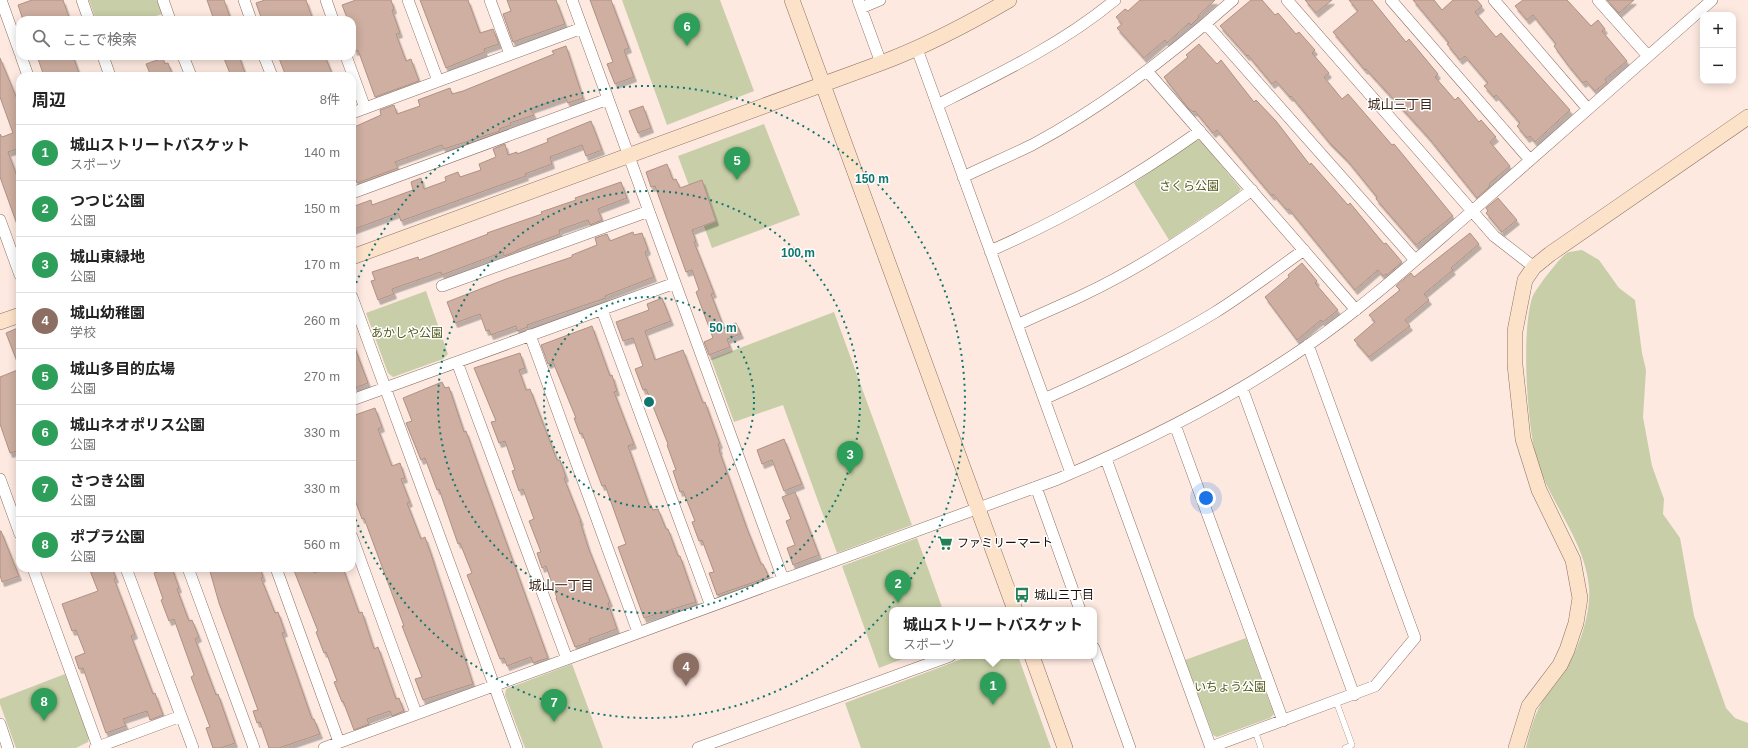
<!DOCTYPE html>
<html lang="ja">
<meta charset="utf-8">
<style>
:root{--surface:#fff;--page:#f2f2f2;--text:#222;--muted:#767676;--line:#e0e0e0;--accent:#111827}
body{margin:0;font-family:Arial,"Noto Sans JP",sans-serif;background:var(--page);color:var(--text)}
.controls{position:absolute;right:12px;top:12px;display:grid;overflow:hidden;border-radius:8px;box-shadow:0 2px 10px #0003}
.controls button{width:36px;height:36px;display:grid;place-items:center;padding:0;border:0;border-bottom:1px solid var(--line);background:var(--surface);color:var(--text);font:20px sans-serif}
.you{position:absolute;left:1206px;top:498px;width:14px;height:14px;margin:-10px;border:3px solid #fff;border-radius:50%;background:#1a73e8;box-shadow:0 0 0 6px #1a73e833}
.badge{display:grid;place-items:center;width:26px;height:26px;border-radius:50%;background:var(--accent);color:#fff;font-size:13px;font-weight:700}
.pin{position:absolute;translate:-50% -33px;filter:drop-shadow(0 1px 2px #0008)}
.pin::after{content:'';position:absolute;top:21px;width:14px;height:12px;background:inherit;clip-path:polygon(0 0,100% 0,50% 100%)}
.popup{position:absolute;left:889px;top:607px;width:208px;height:52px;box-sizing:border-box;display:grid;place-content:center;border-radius:8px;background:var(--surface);filter:drop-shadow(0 1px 3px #0005);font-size:13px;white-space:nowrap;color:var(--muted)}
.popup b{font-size:15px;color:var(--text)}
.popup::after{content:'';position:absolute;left:50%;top:100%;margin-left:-8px;border:8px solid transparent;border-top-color:var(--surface)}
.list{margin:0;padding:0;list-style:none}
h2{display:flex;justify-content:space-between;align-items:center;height:52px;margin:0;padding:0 16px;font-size:17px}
h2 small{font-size:13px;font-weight:400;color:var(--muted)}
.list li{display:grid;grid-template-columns:26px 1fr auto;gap:12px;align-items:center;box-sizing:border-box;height:56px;padding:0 16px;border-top:1px solid var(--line)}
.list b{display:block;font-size:15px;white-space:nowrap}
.list p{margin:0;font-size:13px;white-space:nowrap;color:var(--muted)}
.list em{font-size:13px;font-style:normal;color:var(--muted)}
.icon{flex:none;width:22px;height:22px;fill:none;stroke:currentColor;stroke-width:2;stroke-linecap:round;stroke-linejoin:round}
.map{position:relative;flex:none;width:1748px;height:748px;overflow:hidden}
.search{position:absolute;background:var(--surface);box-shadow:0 2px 10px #0003;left:16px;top:16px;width:340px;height:44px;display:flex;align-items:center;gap:10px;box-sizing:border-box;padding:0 14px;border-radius:12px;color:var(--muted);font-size:15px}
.panel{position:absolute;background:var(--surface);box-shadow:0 2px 10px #0003;left:16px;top:72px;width:340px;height:500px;border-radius:12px}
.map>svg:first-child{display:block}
</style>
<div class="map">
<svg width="1748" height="748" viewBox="0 0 1748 748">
<defs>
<filter id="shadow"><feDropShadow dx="2.5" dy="4.5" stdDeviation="0" flood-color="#0004"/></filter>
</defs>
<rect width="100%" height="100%" fill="#fde9e0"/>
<!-- green -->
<path fill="#c8cea7" d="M89,0H157L162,14L144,20H96Z
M622,0H720L754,91L667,125Z
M764,124L800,215L712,248L678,156Z
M1199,140L1202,142L1241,189L1237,194L1169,240L1134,183L1195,141Z
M1582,250L1599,260L1619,288L1635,300L1642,353L1646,370L1643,417L1652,466L1664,499L1663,514L1680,538L1694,616L1726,708L1735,718L1748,723V748H1526C1530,731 1535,712 1545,697C1551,686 1560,678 1566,668C1580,647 1591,612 1589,587C1585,542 1552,505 1538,464C1527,428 1521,334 1532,298C1534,291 1560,257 1567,253C1571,251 1578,251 1582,250Z
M426,291L448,354L443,359L393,377L388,373L366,313Z
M834,312L912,525L837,553L783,405L734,422L711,359Z
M917,538L943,610H892V656H910L879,668L842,566Z
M1246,638L1274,714L1270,718L1217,737L1213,735L1185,660Z
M970,656H1018L1051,748H861L845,703Z
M572,664L603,748H525L505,695L506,689Z
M65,674L89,738L88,742L76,748H16L0,704V699Z"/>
<!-- building -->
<path fill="#ceafa1" stroke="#af9284" filter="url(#shadow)" d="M32,0H63L70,20H23L18,5Z
M207,0H224L231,20H214Z
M265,0H306L313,20H262L256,3Z
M356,0H391L394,9L392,10L400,33L396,34L406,61L411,59L419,81L375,97L358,50L355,51L352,43V20H348L342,5Z
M420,0H468L480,33L493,29L499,44L484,49L485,52L446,68Z
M507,0H556L565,24L513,42L503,14L511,11Z
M590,0H611L629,48L624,50L634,77L615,84L607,64L613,62Z
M1140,0H1215L1198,16L1199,17L1191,25L1189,23L1167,43L1165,40L1144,58L1117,28L1122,24L1116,17L1125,9L1128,11Z
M1251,0H1262L1275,15L1278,13L1296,34L1299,32L1315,50L1312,53L1329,73L1324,77L1342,99L1348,94L1392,145L1394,144L1404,156L1453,216L1416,245L1376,199L1377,197L1347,160L1329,142L1291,96L1290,97L1276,81L1272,84L1248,55L1247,56L1220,26Z
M1305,0H1332L1316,13Z
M1349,0H1372L1406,42L1409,39L1438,74L1435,77L1455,100L1458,97L1479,122L1481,120L1496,137L1490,142L1510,166L1490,183L1489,187L1477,198L1428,137L1366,69L1365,70L1333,32L1358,11Z
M1413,0H1434L1442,10L1453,0H1477L1482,6L1475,12L1496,37L1501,33L1570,110L1535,142L1530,136L1527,138L1517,126L1520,123L1496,95L1494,97L1484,86L1488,83L1465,56L1460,60L1447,44L1449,43Z
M1523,0H1567L1591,26L1598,20L1605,29L1602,31L1627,61L1605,79L1607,82L1595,91L1586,81L1583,83L1568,65L1554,46L1556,44L1533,15L1527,20L1515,6Z
M1607,0H1634L1619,13Z
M1199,44L1217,64L1221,60L1254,102L1256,100L1276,121L1310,165L1311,163L1348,205L1350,203L1384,244L1386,243L1402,262L1387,275L1386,274L1383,276L1378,270L1355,290L1289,209L1287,210L1273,194L1272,196L1217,130L1213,133L1195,111L1193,112L1188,108L1164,77L1188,57L1186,55Z
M566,46L583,98L568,103L565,97L531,109L534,115L510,123L511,125L499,129L500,131L444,149L442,145L395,162L398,168L357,183L352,170V128L381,115L380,110L394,105L397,114L420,106L418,100L450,88L452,94L463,91L554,54L552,51Z
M37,56H73L80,76H44Z
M223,56H239L246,76H231Z
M278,56H325L333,76H286Z
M0,58L20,106V148L8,152L20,184V230H19L0,177V134L2,137L13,133L0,97Z
M163,58L165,64L168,63L173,76H151L146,64Z
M643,106L651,128L638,133L629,111Z
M591,121L602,150L586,156L582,145L550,157L552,164L525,174L526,176L401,221L398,213L352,230V207L371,200L372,205L413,190L411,182L421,178L424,189L446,181L445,177L458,172L460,177L481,170L479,164L496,157L493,149L505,144L508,155L517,152V154L548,142L547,139Z
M667,164L673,180L676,179L680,188L702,180L716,221L692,230L696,242H694L714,293L711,294L724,328L736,323L741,334L727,339L730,347L709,355L704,342L713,338L696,292L699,290L692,270L686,272L655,186L651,187L646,172Z
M621,182L627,198L598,209L602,220L590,225L588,220L559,230L560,234L517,250V251L504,256L503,252L442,275L441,272L392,289L394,294L378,300L371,281L375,280L372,272L418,257L419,260L488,234L487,233L542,214L541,212L576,200L575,198Z
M1498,198L1517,220L1502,232L1486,213L1488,211L1486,208Z
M633,232L634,235L642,233L648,250L645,252L654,277L605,296L606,298L527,325L528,327L517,331L516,326L491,335L489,330L486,331L480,314L455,323L447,302L506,279L572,257V255L597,245L595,238L607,234L610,241Z
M1470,233L1479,244L1451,268L1453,270L1424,294L1429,300L1405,320L1410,326L1369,357L1354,340L1375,322L1369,315L1400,290L1396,286L1411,273L1414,277Z
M1302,263L1317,281L1315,283L1338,310L1323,322L1321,320L1297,340L1265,297L1289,277L1288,275Z
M662,298L671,321L645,331L655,360L683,350L703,403L705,402L711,419L720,444H718L720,450H719L746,526L761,564H763L769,577L717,595L709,573L714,572L702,540L699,541L692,522L695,521L683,491L680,492L673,471L676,470L667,445L668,444L646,389L643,390L635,369L643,366L633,338L623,341L616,322L649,310L647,304Z
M592,326L610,376L612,375L617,391L614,392L634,444L628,446L649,505H651L653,510L658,509L666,529H668L678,556H680L696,602L644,618L618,547L626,544L605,485L602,486L582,433L580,434L574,418H576L553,362L548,364L541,345Z
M20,327V367H19L6,333Z
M352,343H353L368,383L355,388L352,380Z
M520,353L525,368L519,370L526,390L530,389L557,460H560L566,477L564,478L581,521H580L588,547L610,602L608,603L617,629L589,639L590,642L575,647L556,598H557L546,566L542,568L537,553L541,552L529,521L534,519L523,489L519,491L512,471L515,470L505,441L499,443L491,422L496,421L474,368Z
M20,369V450L10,453L0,424V377Z
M442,382L445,388L449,387L464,432L466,431L548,658L533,663L531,657L507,666L504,658L500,659L467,575L472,573L460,543L458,544L439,489L437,490L425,458L421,460L406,423L412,421L403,398Z
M375,408L382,427L378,429L392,466L400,463L405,478L401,479L410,502L407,503L421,539L425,537L431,554L473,684L423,700L415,679L422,677L402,626H404L364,518L362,519L354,497L352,498V416Z
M784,439L802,484L784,491L772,460L762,464L757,450Z
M795,492L819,555L793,565L787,548L795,545L786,521L791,519L782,497Z
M0,531H1L19,576L2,582L0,575Z
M89,568H112L116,578L114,579L135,634L131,636L153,694L155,693L163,715L150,720L147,711L123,719L126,726L106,733L83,668L79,669L75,657L85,653L76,630L72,631L62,604L98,591Z
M168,568H172L179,588L177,589L189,621L192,620L199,637L195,639L216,695L218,694L235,743L221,748H213L206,728L210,727L191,677L194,675L174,619L169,621L161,600L163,599L154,573Z
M209,568H260L263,577L261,578L275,613L278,612L285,632L282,633L312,719H314L320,734L279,748H269L260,722L257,723L253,711L258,710L219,603Z
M293,568H312L314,573L327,568H343L359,613L362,612L374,649L378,647L396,699L399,698L404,711L392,716L390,711L367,719L369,724L354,730L343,701L342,702L334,682L337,681L326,652L324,653L316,632L318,631Z"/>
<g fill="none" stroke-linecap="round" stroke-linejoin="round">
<!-- lane casing -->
<g stroke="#8c7063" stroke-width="6">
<path id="lane" d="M1336,701L1352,745L1345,748
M1255,731L1261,748"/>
</g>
<!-- street casing -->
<g stroke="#8c7063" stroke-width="12">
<path id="street" d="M1,0L20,53
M82,0L89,20
M163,0L170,20
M244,0L251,20
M326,0L333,20
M408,0L438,81
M490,0L510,54
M572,0L783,579
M858,0L881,63
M1287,0L1494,236L1534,267
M1391,0L1530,160
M1494,0L1588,109
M1598,0L1648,56
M861,8L880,0
M1206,24L1415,260
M917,49L1071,473
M21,56L28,76
M103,56L110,76
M183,56L191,76
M264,56L272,76
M346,56L365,108
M1147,71L1356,310
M937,105C999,74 1062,44 1115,0
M352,113L582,28
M963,177C986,166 1009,156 1032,145C1105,106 1171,55 1233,0
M352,193L608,99
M0,220L20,275
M990,251C1067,217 1131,180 1200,131
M442,286L649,211
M352,297L517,748
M602,310L711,606
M1017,325C1038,315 1060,306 1081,296C1141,268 1198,230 1252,190
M530,335L638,632
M457,362L567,659
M1242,388L1354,695
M1044,399C1102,373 1160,346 1214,313C1245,294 1274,271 1304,250
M352,400L675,283
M1175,425L1283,721
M1106,459L1211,748
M0,479L20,534
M1036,487L1080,610
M352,537L416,713
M33,568L98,747
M126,568L193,748
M188,568L254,748
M276,568L339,742
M1094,648L1130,748
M0,724L8,748
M1211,747L1375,686L1415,638L1308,345
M95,748L181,716
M324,748L1058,479C1145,442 1229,400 1307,346C1368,304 1422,254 1478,206C1556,137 1634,69 1712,0
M698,748L950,656"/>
</g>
<!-- secondary casing -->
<g stroke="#8c7063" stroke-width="16">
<path id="secondary" d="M792,0L1015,610
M352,257L881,63C926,46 968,24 1009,0
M0,322L20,315
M1032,656L1065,748
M1516,748L1529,706L1560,665L1567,650L1576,623L1580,598L1573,560L1539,490L1523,439L1515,365V331L1525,280L1534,267L1550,254L1748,117"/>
</g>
<!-- lane -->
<use href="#lane" stroke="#fff" stroke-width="5.5"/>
<!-- street -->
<use href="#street" stroke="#fff" stroke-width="11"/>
<!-- secondary -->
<use href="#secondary" stroke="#fde2ca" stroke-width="15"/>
</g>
<!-- distance rings -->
<g fill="none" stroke="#0f766e" stroke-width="2" stroke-dasharray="2 4">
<circle cx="649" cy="402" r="105"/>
<circle cx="649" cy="402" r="211"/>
<path d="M352 294A316 316 0 1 1 352 510"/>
</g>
<!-- icons -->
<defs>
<g id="supermarket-bare" transform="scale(1.2)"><path d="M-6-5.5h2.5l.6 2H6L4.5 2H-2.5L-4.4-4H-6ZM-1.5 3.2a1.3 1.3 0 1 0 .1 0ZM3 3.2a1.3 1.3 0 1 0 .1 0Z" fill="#248057" stroke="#fff" stroke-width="2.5" paint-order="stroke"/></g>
<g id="bus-bare" transform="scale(1.2)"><path d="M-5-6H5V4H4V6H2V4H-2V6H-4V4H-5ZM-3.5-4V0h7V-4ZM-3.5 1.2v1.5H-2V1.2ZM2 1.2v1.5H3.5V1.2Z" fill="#248057" stroke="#fff" stroke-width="2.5" paint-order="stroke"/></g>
</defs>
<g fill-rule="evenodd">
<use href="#supermarket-bare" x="945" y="543"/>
<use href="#bus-bare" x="1022" y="595"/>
</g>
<g text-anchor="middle" stroke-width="3" stroke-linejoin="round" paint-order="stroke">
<!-- park labels -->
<g font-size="12" fill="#535919" stroke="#fff">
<text x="1189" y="190">さくら公園</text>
<text x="407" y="337">あかしや公園</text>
<text x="1230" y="691">いちょう公園</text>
</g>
<!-- poi labels -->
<g font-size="12" fill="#1a0f0a" stroke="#fff" text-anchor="start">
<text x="957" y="547">ファミリーマート</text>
<text x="1034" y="599">城山三丁目</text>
</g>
<!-- neighbourhood labels -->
<g font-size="13" fill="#3d251a" stroke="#fff">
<text x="1400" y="109">城山三丁目</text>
<text x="561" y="590">城山一丁目</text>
</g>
</g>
<circle cx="649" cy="402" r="6" fill="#0f766e" stroke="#fff" stroke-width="2"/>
<g font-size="12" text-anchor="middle" font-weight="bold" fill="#0f766e" stroke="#fff" stroke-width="3" stroke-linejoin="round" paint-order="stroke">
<text x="872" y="183">150 m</text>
<text x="798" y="257">100 m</text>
<text x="723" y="332">50 m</text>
</g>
</svg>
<div class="controls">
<button>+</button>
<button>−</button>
</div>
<div class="you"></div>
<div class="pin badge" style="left:993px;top:705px;background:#2e9e5b">1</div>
<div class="popup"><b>城山ストリートバスケット</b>スポーツ</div>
<div class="pin badge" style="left:898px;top:603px;background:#2e9e5b">2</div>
<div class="pin badge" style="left:850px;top:474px;background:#2e9e5b">3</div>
<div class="pin badge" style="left:686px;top:686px;background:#8d6e63">4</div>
<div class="pin badge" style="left:737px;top:180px;background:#2e9e5b">5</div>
<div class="pin badge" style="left:687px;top:46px;background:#2e9e5b">6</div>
<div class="pin badge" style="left:554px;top:722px;background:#2e9e5b">7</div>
<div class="pin badge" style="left:44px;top:721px;background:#2e9e5b">8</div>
<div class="search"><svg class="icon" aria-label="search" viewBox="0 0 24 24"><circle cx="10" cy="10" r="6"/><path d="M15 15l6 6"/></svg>ここで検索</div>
<section class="panel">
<h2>周辺<small>8件</small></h2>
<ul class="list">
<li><span class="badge" style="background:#2e9e5b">1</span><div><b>城山ストリートバスケット</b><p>スポーツ</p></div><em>140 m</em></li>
<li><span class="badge" style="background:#2e9e5b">2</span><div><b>つつじ公園</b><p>公園</p></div><em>150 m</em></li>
<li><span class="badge" style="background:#2e9e5b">3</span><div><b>城山東緑地</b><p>公園</p></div><em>170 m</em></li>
<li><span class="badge" style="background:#8d6e63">4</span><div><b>城山幼稚園</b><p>学校</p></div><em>260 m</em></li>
<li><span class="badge" style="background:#2e9e5b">5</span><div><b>城山多目的広場</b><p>公園</p></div><em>270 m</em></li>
<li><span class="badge" style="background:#2e9e5b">6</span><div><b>城山ネオポリス公園</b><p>公園</p></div><em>330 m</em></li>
<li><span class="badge" style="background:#2e9e5b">7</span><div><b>さつき公園</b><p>公園</p></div><em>330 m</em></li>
<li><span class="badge" style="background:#2e9e5b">8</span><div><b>ポプラ公園</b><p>公園</p></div><em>560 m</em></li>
</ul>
</section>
</div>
